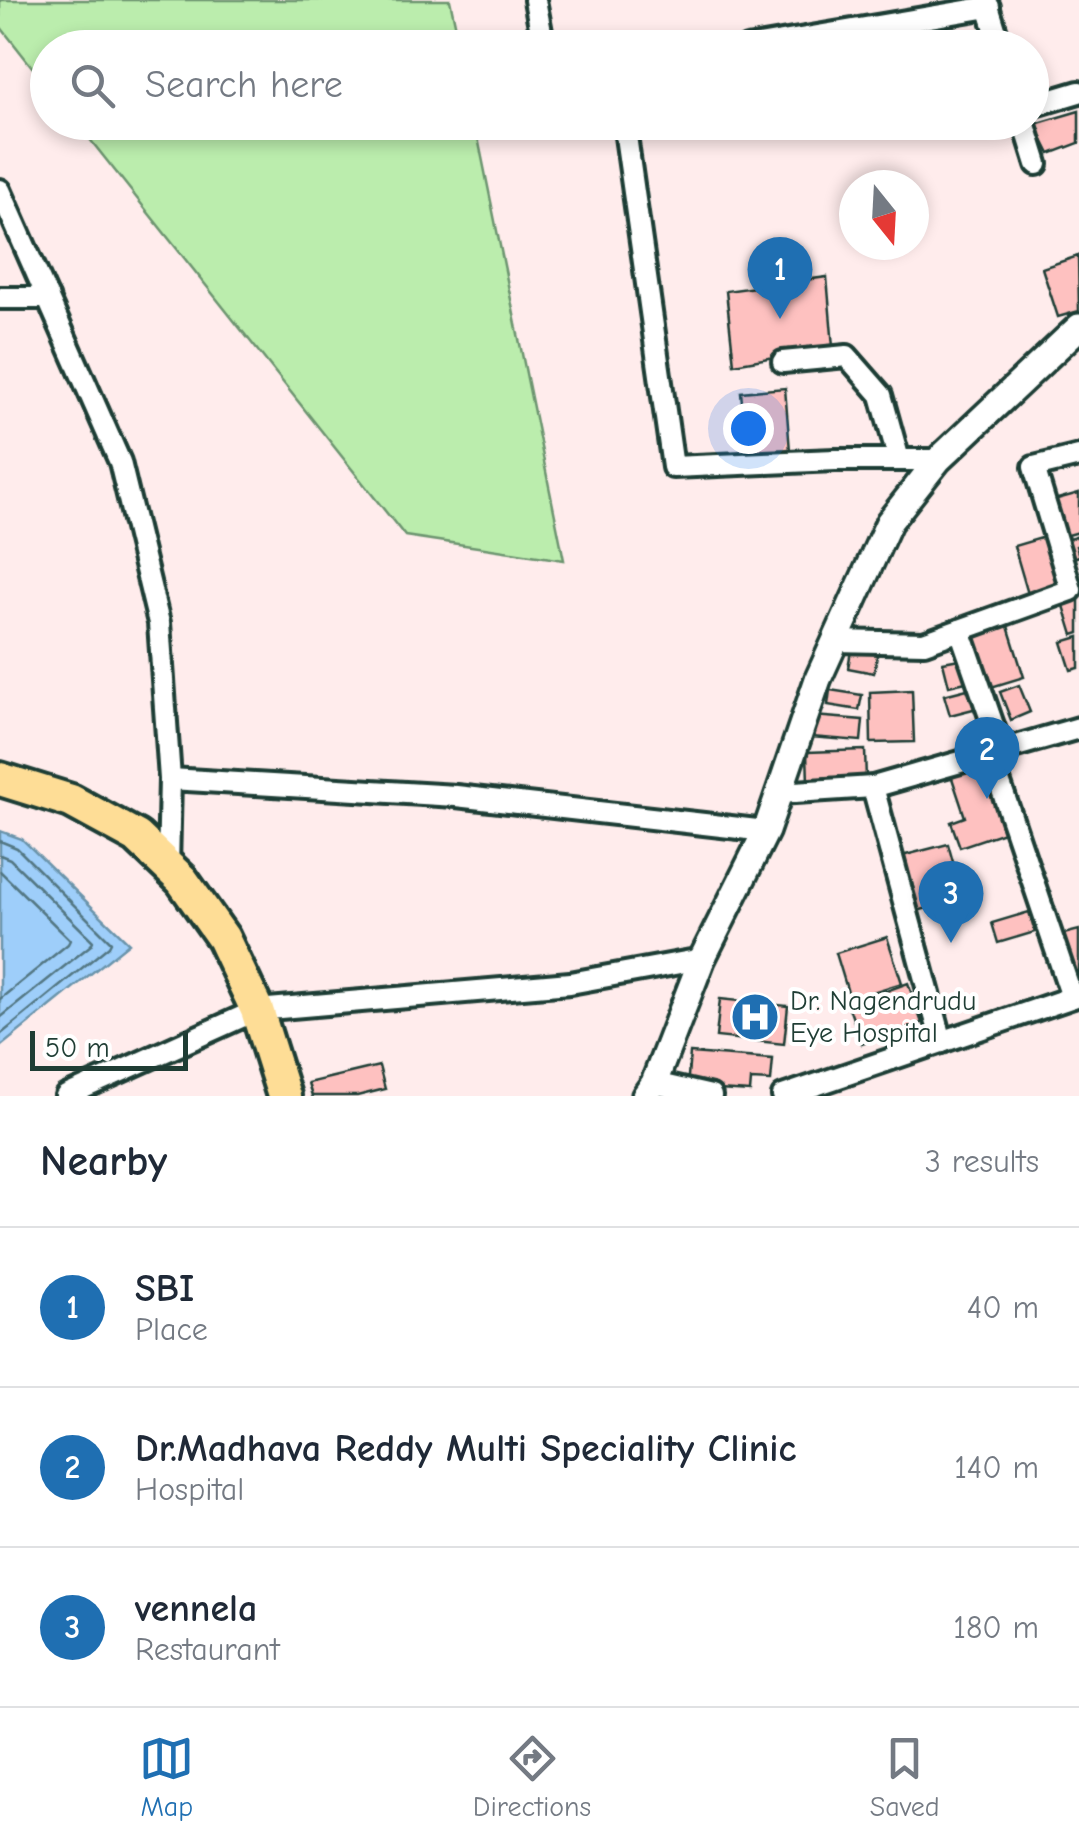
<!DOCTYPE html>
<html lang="en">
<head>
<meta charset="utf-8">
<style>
	body { margin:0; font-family:"Comic Neue",sans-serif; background:#f6f6f7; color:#1f2937 }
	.compass { position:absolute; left:839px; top:170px; width:90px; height:90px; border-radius:50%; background:#fff; box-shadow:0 5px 15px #0003; rotate:162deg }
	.scale { position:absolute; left:30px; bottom:25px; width:158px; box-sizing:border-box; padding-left:10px; border:5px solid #1f3d34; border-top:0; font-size:28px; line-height:35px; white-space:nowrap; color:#1f3d34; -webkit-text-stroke:8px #fff; paint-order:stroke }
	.you { position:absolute; left:748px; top:428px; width:35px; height:35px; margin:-25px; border:8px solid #fff; border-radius:50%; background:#1a73e8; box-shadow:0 0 0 15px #1a73e833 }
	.badge { display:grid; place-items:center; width:65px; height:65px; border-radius:50%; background:#1f6fb2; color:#fff; font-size:32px; font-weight:700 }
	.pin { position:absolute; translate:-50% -82px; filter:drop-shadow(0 2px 5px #0008) }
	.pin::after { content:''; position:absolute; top:52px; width:35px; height:30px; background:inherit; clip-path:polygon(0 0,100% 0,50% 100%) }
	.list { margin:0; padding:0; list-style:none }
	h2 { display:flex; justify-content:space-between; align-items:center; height:130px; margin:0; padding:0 40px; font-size:42px }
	h2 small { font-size:32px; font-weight:400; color:#747a83 }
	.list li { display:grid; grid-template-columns:65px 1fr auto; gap:30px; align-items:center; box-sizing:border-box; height:160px; padding:0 40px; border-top:2px solid #e0e1e3 }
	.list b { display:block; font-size:38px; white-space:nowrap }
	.list p { margin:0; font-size:32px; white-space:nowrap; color:#747a83 }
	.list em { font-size:32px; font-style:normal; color:#747a83 }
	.icon { flex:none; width:55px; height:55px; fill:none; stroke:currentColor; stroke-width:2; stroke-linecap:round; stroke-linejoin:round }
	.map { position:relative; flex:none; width:1079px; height:1096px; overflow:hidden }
	.search { position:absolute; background:#fff; box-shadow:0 5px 15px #0003; left:30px; right:30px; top:30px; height:110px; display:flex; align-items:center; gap:25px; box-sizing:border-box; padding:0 35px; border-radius:55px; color:#747a83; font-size:38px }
	.sheet { height:610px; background:#fff }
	nav { display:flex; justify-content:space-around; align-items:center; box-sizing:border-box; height:140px; border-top:2px solid #e0e1e3; background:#fff; font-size:28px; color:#747a83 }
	nav a { display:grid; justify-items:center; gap:5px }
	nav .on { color:#1f6fb2 }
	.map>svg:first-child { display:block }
	.green { fill:#bbedad; stroke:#6d9570; stroke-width:2.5 }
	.water { fill:#9ecefa; stroke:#6b94ab; stroke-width:2.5 }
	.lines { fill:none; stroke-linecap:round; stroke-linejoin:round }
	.shore { stroke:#527783; stroke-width:2.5 }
	.building { fill:#fec1c0; stroke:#1f3d34; stroke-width:2.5 }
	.minor-casing { stroke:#1f3d34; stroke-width:28 }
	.tertiary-casing { stroke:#1f3d34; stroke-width:32 }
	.primary-casing { stroke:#1f3d34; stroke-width:40 }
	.minor { stroke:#fff; stroke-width:20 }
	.tertiary { stroke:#fff; stroke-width:25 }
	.primary { stroke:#fedd96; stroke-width:32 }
	.labels { text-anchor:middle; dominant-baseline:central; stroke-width:8; stroke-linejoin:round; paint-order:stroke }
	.poi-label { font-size:28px; fill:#1f3d34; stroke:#fff; text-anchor:start }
</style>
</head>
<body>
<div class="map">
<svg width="1079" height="1096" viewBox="0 0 1079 1096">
	<rect width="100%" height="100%" fill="#ffecec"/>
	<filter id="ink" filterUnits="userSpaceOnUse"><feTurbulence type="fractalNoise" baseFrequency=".01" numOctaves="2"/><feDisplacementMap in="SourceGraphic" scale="20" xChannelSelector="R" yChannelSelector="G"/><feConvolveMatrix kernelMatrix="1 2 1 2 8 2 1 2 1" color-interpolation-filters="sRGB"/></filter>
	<g filter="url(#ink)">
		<g class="green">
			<polygon points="0,0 450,0 460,47 48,48 47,86 0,26"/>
			<polygon points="77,123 475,123 564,560 405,536"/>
		</g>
		<polygon class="water" points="0,831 22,839 129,943 0,1047"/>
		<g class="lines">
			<g class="shore">
				<polyline points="0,841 17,848 111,942 109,946 0,1035"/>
				<polyline points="0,855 10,859 93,941 91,945 0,1018"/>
				<polyline points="0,871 70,940 68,944 0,999"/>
			</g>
		</g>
		<g class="building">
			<polygon points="1079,111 1079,143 1050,154 1035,124"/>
			<polygon points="1078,256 1079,311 1058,317 1042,268"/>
			<polygon points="827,277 833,347 734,364 726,291"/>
			<polygon points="785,388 790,451 747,455 741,392"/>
			<polygon points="1079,493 1079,532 1061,537 1050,501"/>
			<polygon points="1048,536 1062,583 1028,594 1014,546"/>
			<polygon points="1079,536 1079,545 1076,546 1079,556 1071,559 1065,540"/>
			<polygon points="1079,594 1079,633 1073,635 1062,599"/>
			<polygon points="1007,623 1024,677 988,688 971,634"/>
			<polygon points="1079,637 1079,668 1071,670 1062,642"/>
			<polygon points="852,645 878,650 874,673 848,668"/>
			<polygon points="965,658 970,681 949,686 943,662"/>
			<polygon points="1019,685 1030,712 1011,720 1000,692"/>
			<polygon points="975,687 981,707 950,715 944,695"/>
			<polygon points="830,690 862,695 859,710 828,705"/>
			<polygon points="912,690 914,742 871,743 870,692"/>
			<polygon points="813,716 863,720 861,741 811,737"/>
			<polygon points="865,750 866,780 808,783 807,752"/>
			<polygon points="996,760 1019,827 960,847 951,822 965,817 951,775"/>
			<polygon points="948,844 963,898 914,912 898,857"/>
			<polygon points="1029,912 1035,932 998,943 992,923"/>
			<polygon points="1079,930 1079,980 1074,981 1060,935"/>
			<polygon points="887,937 902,983 850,999 836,953"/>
			<polygon points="908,983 922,1023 862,1044 848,1005"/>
			<polygon points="720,999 788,1006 784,1044 716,1037"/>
			<polygon points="690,1053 773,1059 771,1081 751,1080 750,1092 687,1088"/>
			<polygon points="379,1066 385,1089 357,1096 312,1096 308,1083"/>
		</g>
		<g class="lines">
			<g class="minor-casing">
				<g id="minor">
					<polyline points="535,0 544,48"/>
					<polyline points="986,0 1001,48"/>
					<polyline points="747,48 989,7"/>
					<polyline points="1032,106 1079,92"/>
					<polyline points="624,122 673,467 835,460 938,460"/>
					<polyline points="1024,122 1037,164"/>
					<polyline points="0,190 120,462 159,623 170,779"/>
					<polyline points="0,298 48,298"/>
					<polyline points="783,362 847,356 881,395 899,460"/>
					<polyline points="960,630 1002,751"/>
					<polyline points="836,641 924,643 1071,590 1034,467 1079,456"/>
					<polyline points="990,754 1072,997"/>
					<polyline points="873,787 942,1042"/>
					<polyline points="779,793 873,787 1079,728"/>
					<polyline points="168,867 170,779 456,796 766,831"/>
					<polyline points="654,1083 711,1096"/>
					<polyline points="66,1096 257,1010 570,983 702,959"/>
					<polyline points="783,1096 1079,995"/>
				</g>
			</g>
			<g class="tertiary-casing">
				<polyline id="tertiary" points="645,1096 654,1083 702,959 766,831 818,679 889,522 938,460 1079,327"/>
			</g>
			<g class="primary-casing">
				<polyline id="primary" points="0,779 71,801 137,837 182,880 223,938 257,1010 284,1096"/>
			</g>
			<use href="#minor" class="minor"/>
			<use href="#tertiary" class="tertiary"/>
			<use href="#primary" class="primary"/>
		</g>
	</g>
	<defs>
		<g id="hospital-disc" transform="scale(2.5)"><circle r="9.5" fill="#1f6fb2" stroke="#fff"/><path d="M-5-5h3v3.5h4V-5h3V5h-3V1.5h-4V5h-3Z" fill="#fff"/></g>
	</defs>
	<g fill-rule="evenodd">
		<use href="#hospital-disc" x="755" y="1017"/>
	</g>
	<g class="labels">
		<g class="poi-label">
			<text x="790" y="1001">Dr. Nagendrudu<tspan x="790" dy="32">Eye Hospital</tspan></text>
		</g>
	</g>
</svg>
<svg class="compass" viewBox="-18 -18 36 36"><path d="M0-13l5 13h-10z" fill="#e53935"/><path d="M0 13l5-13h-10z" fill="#747a83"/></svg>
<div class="scale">50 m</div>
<div class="you"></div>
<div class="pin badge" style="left:780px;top:319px">1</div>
<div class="pin badge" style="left:987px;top:799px">2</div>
<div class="pin badge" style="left:951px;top:943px">3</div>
<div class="search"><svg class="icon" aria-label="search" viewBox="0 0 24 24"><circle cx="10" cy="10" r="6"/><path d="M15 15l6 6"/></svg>Search here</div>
</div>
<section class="sheet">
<h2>Nearby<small>3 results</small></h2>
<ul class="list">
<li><span class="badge">1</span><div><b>SBI</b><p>Place</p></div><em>40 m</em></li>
<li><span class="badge">2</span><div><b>Dr.Madhava Reddy Multi Speciality Clinic</b><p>Hospital</p></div><em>140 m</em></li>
<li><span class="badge">3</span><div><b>vennela</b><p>Restaurant</p></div><em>180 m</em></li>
</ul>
</section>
<nav>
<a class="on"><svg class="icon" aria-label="map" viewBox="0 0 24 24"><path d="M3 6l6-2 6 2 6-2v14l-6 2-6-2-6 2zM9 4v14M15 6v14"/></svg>Map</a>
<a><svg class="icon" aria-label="directions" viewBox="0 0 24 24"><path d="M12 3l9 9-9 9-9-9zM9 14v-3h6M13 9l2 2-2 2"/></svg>Directions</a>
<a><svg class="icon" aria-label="saved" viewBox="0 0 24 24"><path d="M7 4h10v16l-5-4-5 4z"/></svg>Saved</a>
</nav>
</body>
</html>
